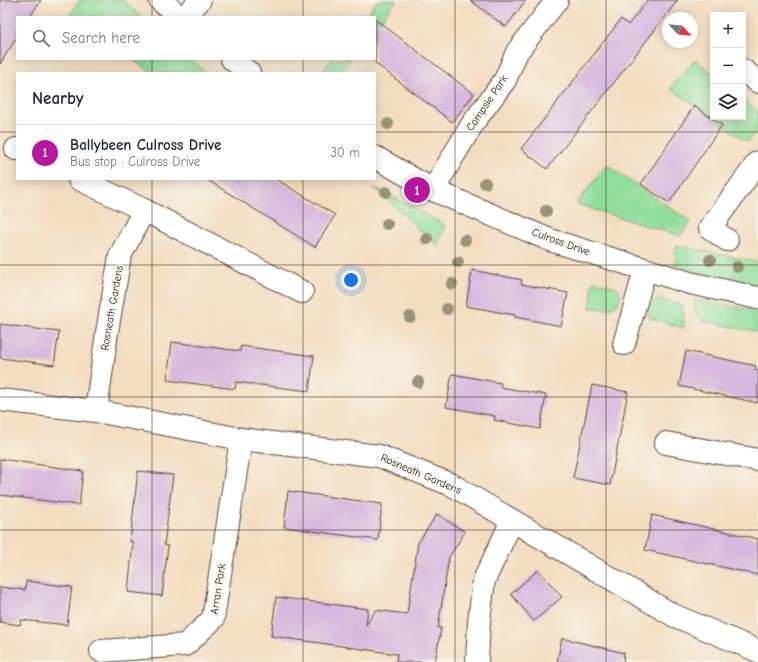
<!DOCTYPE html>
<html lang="en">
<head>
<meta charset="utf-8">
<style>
	body { margin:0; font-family:"Comic Neue",sans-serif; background:#f6f6f7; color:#1f2937 }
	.controls { position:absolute; right:12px; top:12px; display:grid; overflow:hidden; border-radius:0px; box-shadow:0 2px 10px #0003 }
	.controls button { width:36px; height:36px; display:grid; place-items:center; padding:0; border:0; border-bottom:1px solid #e0e1e3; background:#fff; color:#1f2937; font:20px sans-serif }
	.compass { position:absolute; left:662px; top:12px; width:36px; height:36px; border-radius:50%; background:#fff; box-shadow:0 2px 10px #0003; rotate:116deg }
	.you { position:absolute; left:351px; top:280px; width:14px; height:14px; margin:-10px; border:3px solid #fff; border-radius:50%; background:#1a73e8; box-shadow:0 0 0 6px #1a73e833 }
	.badge { display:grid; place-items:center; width:26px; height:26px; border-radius:50%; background:#b5179e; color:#fff; font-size:13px; font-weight:700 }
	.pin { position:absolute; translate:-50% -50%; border:2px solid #fff; box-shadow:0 1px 4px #0006 }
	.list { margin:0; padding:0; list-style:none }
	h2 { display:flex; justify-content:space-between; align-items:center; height:52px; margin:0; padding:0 16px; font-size:17px }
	h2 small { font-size:13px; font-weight:400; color:#747a83 }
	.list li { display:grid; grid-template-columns:26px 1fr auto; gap:12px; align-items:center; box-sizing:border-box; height:56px; padding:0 16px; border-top:1px solid #e0e1e3 }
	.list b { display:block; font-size:15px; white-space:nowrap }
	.list p { margin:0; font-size:13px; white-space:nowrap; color:#747a83 }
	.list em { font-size:13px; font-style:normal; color:#747a83 }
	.icon { flex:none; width:22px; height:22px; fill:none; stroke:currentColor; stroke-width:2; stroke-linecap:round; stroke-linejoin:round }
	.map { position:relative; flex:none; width:758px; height:662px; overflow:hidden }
	.search { position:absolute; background:#fff; box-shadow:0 2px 10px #0003; left:16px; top:16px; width:360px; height:44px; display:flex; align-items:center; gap:10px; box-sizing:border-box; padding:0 14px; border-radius:0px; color:#747a83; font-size:15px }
	.panel { position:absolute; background:#fff; box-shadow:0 2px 10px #0003; left:16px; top:72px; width:360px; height:108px; border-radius:0px }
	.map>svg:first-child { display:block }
	.green { fill:#90de9c; stroke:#66845d }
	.building { fill:#d6b7dd }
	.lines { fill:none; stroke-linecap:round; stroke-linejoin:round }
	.minor-casing { stroke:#574536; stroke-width:24 }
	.minor { stroke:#fff; stroke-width:22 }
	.tree { fill:#999378 }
	.grid { fill:none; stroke:#3b2a1e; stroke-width:1; stroke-opacity:0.55 }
	.labels { text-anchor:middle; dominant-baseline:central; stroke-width:3; stroke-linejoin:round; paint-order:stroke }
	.street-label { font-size:11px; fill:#3b2a1e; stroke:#f7f3e8 }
</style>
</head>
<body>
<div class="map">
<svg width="758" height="662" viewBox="0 0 758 662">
	<rect width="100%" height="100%" fill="#f7f3e8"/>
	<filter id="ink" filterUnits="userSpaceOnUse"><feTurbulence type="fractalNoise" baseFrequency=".025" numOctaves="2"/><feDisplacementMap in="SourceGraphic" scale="8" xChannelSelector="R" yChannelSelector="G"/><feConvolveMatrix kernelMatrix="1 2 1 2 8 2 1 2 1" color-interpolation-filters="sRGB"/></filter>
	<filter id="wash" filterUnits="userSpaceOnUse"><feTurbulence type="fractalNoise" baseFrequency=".012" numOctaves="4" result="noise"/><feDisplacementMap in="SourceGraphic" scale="16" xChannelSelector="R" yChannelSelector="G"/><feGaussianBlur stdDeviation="0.9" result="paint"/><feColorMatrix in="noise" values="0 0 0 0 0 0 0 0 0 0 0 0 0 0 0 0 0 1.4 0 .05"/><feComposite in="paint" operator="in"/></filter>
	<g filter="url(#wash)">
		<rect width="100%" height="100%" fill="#f3ddc0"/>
		<g class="green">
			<polygon points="80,0 123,0 142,17 68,17"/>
			<polygon points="378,0 396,0 375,28 375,17 365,17"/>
			<polygon points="131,59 190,59 207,73 154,73"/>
			<polygon points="332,59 351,59 340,73 326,73 323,71"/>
			<polygon points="695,60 713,74 713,117 743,117 743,99 758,111 758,128 748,142 670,88"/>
			<polygon points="607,165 691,222 680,236 576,204"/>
			<polygon points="374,187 445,225 437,247 437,246"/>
			<polygon points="676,245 758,262 758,285 698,273 675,267"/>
			<polygon points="593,281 616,287 621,293 618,304 608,309 590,308"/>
			<polygon points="656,298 683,306 684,323 683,328 650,318 648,316 649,304"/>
			<polygon points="694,300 758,311 758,332 702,321 695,311"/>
		</g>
		<g id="blocks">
			<g class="building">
				<polygon points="0,0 41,0 30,17 17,17 17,37 0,64"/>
				<polygon points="470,0 526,0 506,27"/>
				<polygon points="648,0 678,0 547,169 521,149 621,19 628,25"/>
				<polygon points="375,19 474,94 452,122 375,63"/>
				<polygon points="694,106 722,125 669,203 641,184"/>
				<polygon points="206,179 276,179 335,215 315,247"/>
				<polygon points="472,270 522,280 521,284 568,293 561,326 515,317 515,315 466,306"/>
				<polygon points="0,324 59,332 54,365 0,358"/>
				<polygon points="172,342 240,351 241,346 314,356 309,391 236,382 235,389 167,380"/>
				<polygon points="686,351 756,366 755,370 758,371 758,403 679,386"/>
				<polygon points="452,374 501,383 500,387 546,395 540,429 494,420 495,416 446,407"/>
				<polygon points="592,385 628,392 610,485 573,478"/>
				<polygon points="0,459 83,471 79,505 0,495"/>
				<polygon points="138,471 173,475 164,545 168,546 162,596 128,592 133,542 130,542"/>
				<polygon points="288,491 382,504 378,540 284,527"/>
				<polygon points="437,514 465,532 449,557 438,628 441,628 435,662 396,662 397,654 271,636 276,597 368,609 366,625 376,610 407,614 418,543"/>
				<polygon points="652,515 758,539 758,575 645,550"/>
				<polygon points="538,570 562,597 534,621 511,594"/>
				<polygon points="26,581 72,587 67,625 21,620 20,625 0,622 0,587 25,590"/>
				<polygon points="562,638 624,653 623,662 557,662"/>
			</g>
		</g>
	</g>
	<g filter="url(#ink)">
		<use href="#blocks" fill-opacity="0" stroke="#574536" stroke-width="1"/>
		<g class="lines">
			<g class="minor-casing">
				<g id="minor">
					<polyline points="160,0 180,17"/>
					<polyline points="185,17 200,0"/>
					<polyline points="232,59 249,73"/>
					<polyline points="743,70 758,82"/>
					<polyline points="16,149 17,149"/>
					<polyline points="375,157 433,190 550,240 690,283 758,298"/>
					<polyline points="79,179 144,210 302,292"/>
					<polyline points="433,190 473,123 505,80 517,52 557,0"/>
					<polyline points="727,240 710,228 758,162"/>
					<polyline points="624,344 645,270"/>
					<polyline points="0,400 96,411 241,439 379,456 452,485 673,615 758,651"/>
					<polyline points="96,411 107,332 120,256 144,210"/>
					<polyline points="666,443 758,460"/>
					<polyline points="101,651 185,645 213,619 241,439"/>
					<polyline points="477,662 479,621 484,580 512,521"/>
				</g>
			</g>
			<use href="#minor" class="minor"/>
		</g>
		<g class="tree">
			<circle cx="388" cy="124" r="6"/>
			<circle cx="485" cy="183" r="6"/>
			<circle cx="386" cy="192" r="6"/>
			<circle cx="546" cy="211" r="6"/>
			<circle cx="387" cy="224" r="6"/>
			<circle cx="427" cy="239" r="6"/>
			<circle cx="465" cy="240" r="6"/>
			<circle cx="710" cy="260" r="6"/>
			<circle cx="458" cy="262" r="6"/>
			<circle cx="737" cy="267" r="6"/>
			<circle cx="452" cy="284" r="6"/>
			<circle cx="447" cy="309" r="6"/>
			<circle cx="410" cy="317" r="6"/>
			<circle cx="418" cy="382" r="6"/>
		</g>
	</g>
	<path class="grid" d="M152,0V17M303,0V17M455,0V662M606,0V662M152,59V73M303,59V73M0,132H17M375,132H758M152,179V662M303,179V662M0,265H758M0,397H758M0,530H758"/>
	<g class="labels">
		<g class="street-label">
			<text transform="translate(487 103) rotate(-56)">Campsie Park</text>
			<text transform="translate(561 242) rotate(20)">Culross Drive</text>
			<text transform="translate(112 308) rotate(-80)">Rosneath Gardens</text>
			<text transform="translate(421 474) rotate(23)">Rosneath Gardens</text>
			<text transform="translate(218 589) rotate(-81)">Arran Park</text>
		</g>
	</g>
</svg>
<div class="controls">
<button>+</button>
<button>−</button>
<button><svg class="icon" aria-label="layers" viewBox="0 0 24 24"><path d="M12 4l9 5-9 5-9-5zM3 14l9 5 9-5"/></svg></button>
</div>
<svg class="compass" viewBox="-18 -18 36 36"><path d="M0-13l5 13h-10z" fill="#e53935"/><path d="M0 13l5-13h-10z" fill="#747a83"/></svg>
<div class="you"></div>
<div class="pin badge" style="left:417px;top:190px">1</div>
<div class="search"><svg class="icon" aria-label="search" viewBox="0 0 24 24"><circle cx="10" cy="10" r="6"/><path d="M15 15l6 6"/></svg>Search here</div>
<section class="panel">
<h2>Nearby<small></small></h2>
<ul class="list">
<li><span class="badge">1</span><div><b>Ballybeen Culross Drive</b><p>Bus stop · Culross Drive</p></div><em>30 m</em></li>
</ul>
</section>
</div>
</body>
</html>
